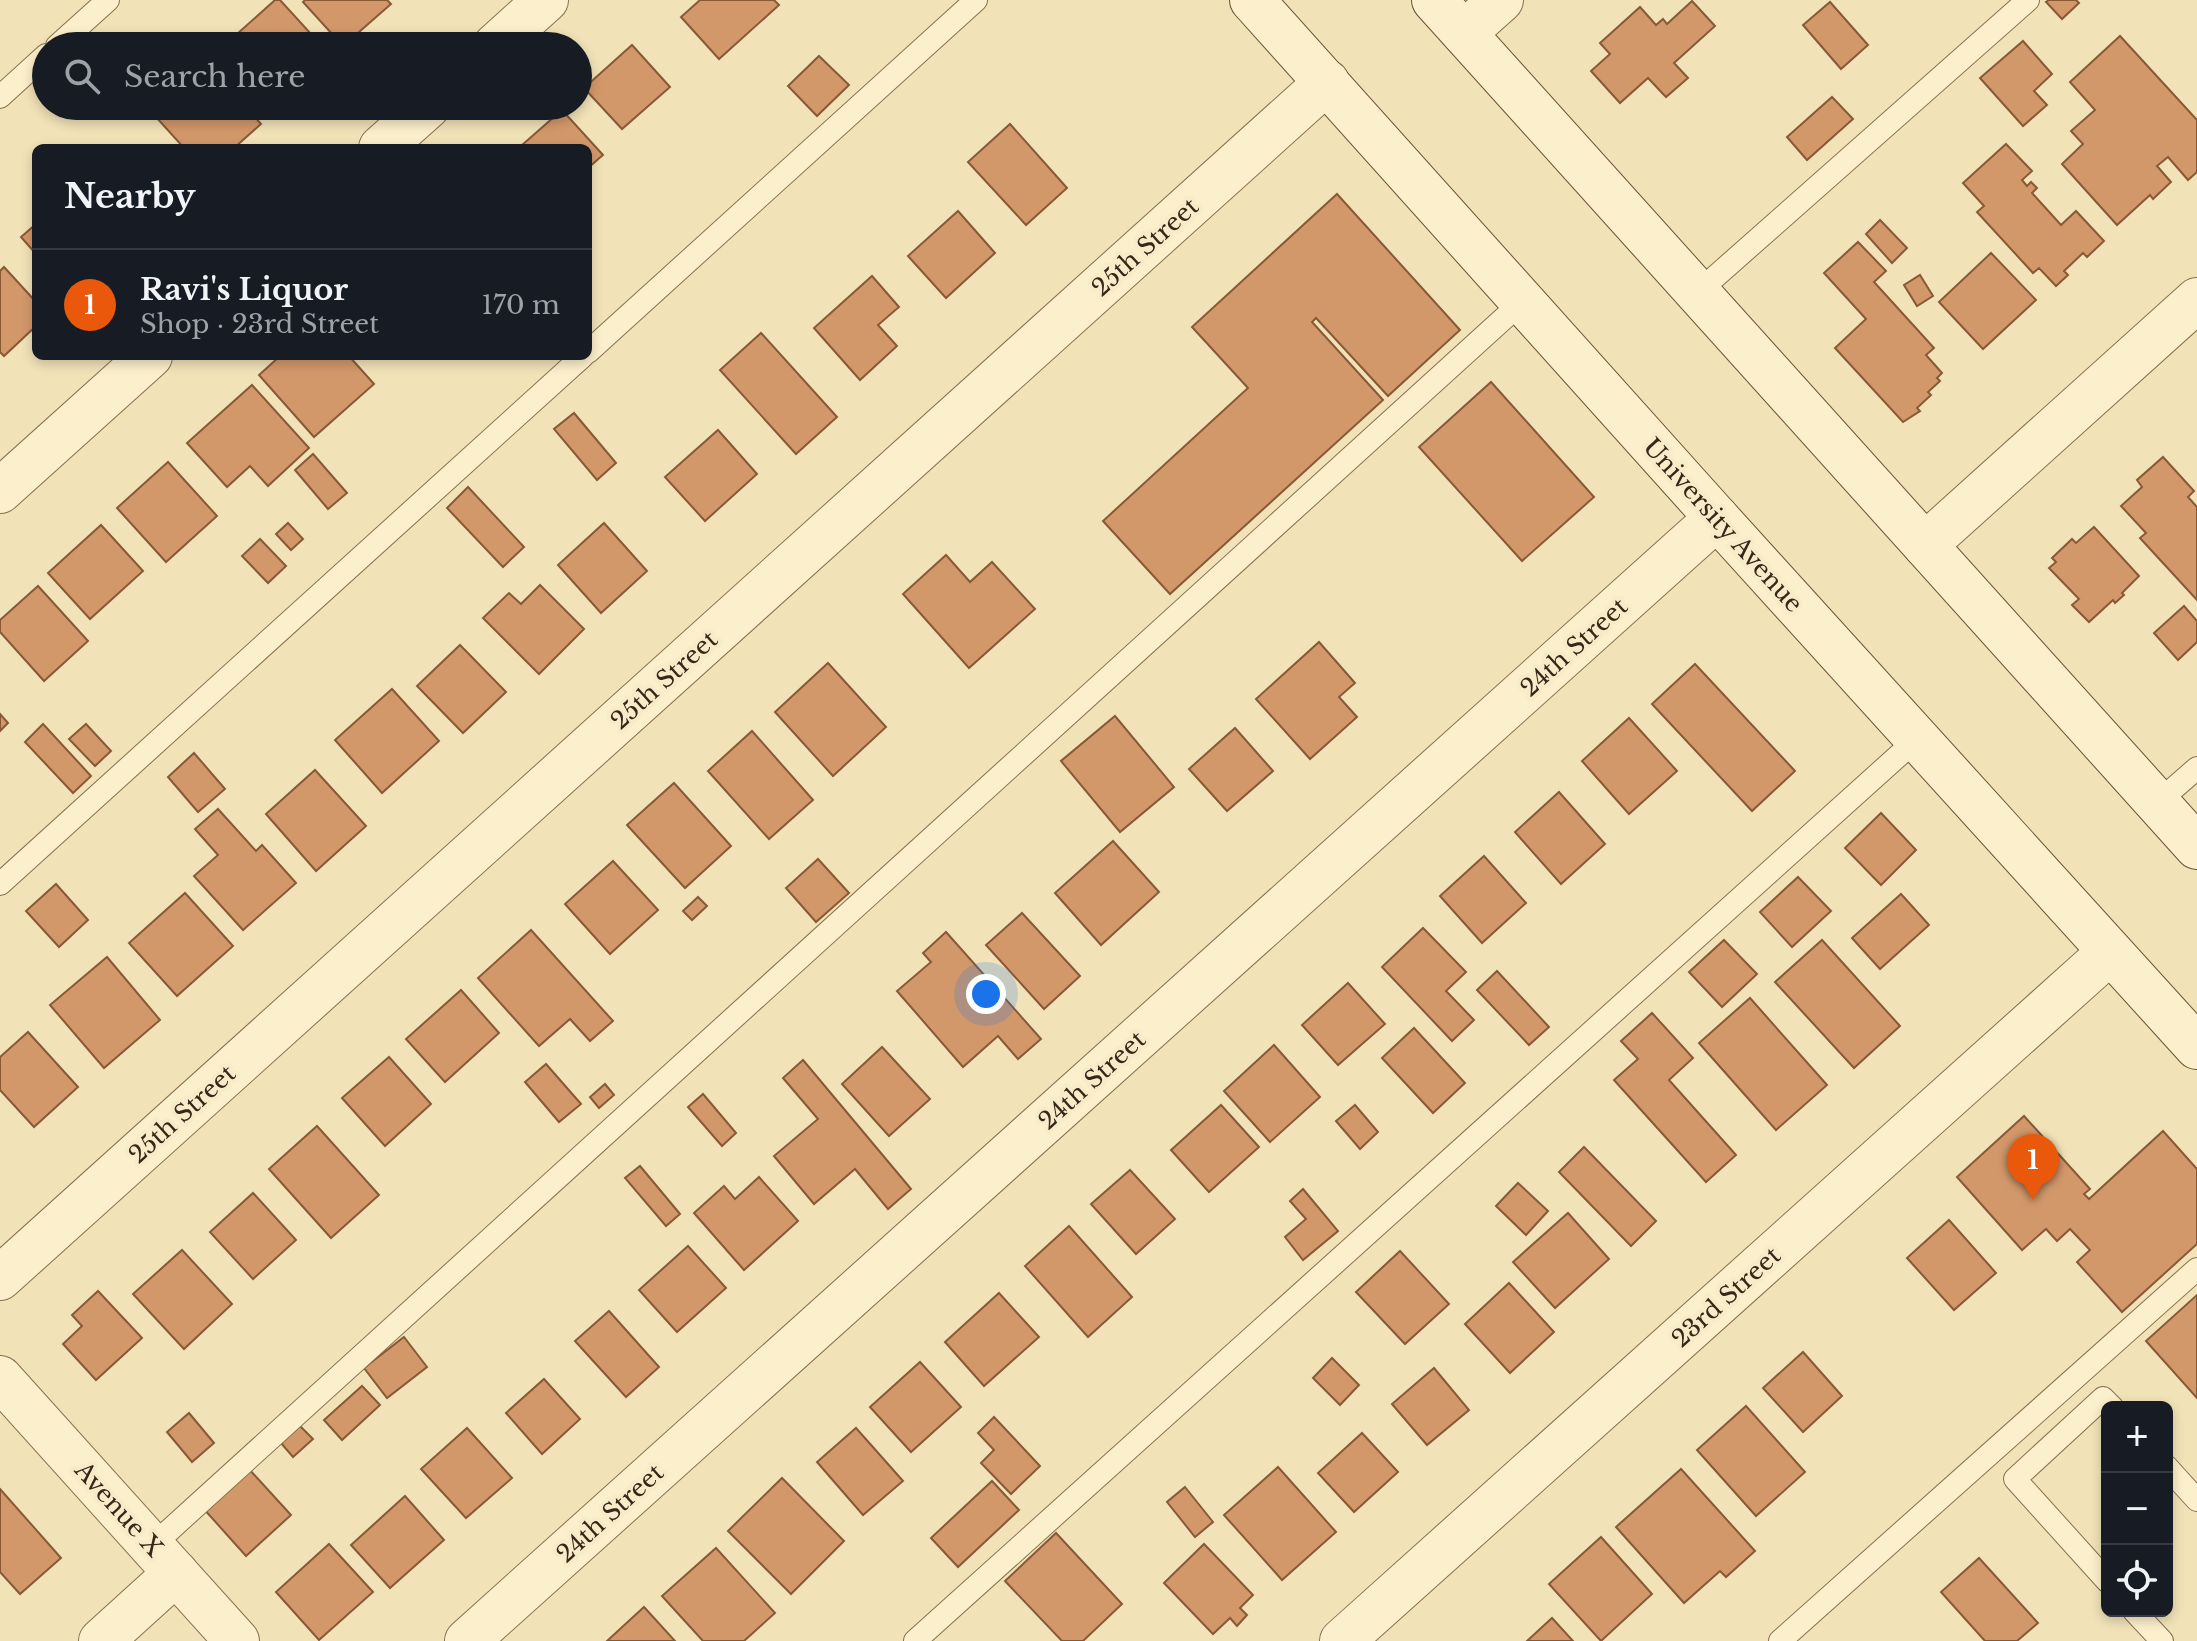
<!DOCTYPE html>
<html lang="en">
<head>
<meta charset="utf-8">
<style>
	body { margin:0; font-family:"Libre Baskerville",serif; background:#242831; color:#f1f3f6 }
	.controls { position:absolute; right:24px; bottom:24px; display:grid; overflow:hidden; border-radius:12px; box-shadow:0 4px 12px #0003 }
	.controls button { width:72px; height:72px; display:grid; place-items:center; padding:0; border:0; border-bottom:2px solid #363941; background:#171b24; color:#f1f3f6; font:40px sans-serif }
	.you { position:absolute; left:986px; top:994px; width:28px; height:28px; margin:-20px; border:6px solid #fff; border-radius:50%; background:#1a73e8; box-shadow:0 0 0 12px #1a73e833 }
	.badge { display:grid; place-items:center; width:52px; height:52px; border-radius:50%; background:#ea580c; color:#fff; font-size:26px; font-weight:700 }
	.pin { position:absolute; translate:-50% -66px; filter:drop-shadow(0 2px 4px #0008) }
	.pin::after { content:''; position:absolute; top:42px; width:28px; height:24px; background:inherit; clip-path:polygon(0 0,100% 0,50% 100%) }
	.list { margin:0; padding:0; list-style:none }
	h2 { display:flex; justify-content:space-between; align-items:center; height:104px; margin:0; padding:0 32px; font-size:34px }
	h2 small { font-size:26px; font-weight:400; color:#9ea1a6 }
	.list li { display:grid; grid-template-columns:52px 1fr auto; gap:24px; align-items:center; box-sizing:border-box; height:112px; padding:0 32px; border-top:2px solid #363941 }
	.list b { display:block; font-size:30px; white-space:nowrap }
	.list p { margin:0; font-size:26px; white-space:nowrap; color:#9ea1a6 }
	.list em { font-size:26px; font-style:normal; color:#9ea1a6 }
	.icon { flex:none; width:44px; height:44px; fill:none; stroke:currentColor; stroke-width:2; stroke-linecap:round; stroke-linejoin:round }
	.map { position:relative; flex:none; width:2197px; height:1641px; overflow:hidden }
	.search { position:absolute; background:#171b24; box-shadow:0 4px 12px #0003; left:32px; top:32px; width:560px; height:88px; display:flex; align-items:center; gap:20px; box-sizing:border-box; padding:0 28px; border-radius:44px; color:#9ea1a6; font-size:30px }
	.panel { position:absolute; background:#171b24; box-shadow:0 4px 12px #0003; left:32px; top:144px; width:560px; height:216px; border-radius:12px }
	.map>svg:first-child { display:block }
	.building { fill:#d3986a; stroke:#895936; stroke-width:2 }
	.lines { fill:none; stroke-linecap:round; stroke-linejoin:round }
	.service-casing { stroke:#887052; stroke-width:24 }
	.minor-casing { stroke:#887052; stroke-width:46 }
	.tertiary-casing { stroke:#887052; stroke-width:46 }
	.secondary-casing { stroke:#6a5136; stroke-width:46 }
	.service { stroke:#fcefcb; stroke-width:22 }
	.minor { stroke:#fcefcb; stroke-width:44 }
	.tertiary { stroke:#fcefcb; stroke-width:44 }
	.secondary { stroke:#fcefcb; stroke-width:44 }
	.labels { text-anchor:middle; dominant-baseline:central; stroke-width:8; stroke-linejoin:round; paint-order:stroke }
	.street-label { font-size:24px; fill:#362719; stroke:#f8ecc8 }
</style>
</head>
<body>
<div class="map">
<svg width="2197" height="1641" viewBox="0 0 2197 1641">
	<rect width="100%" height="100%" fill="#f1e2b8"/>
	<g class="building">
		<polygon points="275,0 280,0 322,46 229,46 227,43"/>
		<polygon points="305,0 387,0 391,4 343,46 303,2"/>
		<polygon points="700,0 774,0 779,5 719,59 681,17"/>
		<polygon points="2049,0 2076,0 2079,3 2062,19 2046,2"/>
		<polygon points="1692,1 1715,26 1674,63 1688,78 1666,97 1648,78 1620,103 1591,71 1610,54 1600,43 1640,7 1656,25 1663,19 1667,24"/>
		<polygon points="1830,2 1868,45 1841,69 1803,25"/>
		<polygon points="2120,36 2197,120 2197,172 2188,180 2168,157 2157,166 2171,182 2153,199 2150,195 2117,225 2062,164 2083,144 2071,131 2095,110 2070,82"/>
		<polygon points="2023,41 2052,74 2034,91 2047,105 2023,126 1980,78"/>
		<polygon points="632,45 670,87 622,129 584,88"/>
		<polygon points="819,56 849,85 817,116 788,86"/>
		<polygon points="1832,97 1853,119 1807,160 1787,137"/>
		<polygon points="146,106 245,106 261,124 234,148 184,148"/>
		<polygon points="562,110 603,155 588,168 588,148 525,148 522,145"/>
		<polygon points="1010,124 1067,188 1026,225 968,162"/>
		<polygon points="2006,144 2032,171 2022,180 2027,186 2031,182 2037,188 2032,193 2061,225 2076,211 2104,241 2087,257 2083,253 2064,271 2068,275 2056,286 2039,268 2033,273 1977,212 1984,206 1963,183"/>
		<polygon points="1337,194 1460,330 1388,396 1316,318 1312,322 1383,400 1170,594 1103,521 1248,388 1192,327"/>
		<polygon points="958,211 995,253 946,298 908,256"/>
		<polygon points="1880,220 1907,248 1892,263 1866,234"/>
		<polygon points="36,224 36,254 21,237"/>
		<polygon points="1858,242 1886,271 1874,282 1934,348 1926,355 1942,373 1937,378 1940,381 1928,392 1931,395 1917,408 1920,411 1903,422 1835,348 1866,319 1824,273"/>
		<polygon points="1991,253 2036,300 1983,349 1939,302"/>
		<polygon points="4,267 36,302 36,326 4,356 0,352 0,271"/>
		<polygon points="1920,275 1933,296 1917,306 1904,285"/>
		<polygon points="872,276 899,307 878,325 897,346 860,380 814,328"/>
		<polygon points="761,333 837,417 796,454 720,370"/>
		<polygon points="280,356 349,356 374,384 314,437 259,375"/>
		<polygon points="1491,382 1594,497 1522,561 1419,447"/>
		<polygon points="252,385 309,448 268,486 250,466 227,487 187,443"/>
		<polygon points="574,413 616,463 597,480 554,429"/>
		<polygon points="718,430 757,474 705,521 665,477"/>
		<polygon points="313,454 347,493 328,509 295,470"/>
		<polygon points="2163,457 2194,491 2188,497 2197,507 2197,600 2140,538 2146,533 2121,506 2142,487 2137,480"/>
		<polygon points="168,462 217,516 166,562 117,508"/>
		<polygon points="468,487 524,547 503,567 447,508"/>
		<polygon points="288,523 303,539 291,550 276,534"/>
		<polygon points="604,523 647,571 601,613 558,565"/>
		<polygon points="101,525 143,571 90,619 48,573"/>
		<polygon points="2094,527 2139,576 2122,593 2124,595 2115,603 2113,600 2089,622 2072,605 2079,599 2049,568 2056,562 2052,558 2072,539 2076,543"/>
		<polygon points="260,539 286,566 268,583 242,556"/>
		<polygon points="946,555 970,582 992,562 1035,609 969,668 903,594"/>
		<polygon points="540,585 584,629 539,674 483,618 509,593 521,604"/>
		<polygon points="38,586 88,641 44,681 0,632 0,620"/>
		<polygon points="2184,606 2197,621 2197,642 2178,660 2154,633"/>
		<polygon points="1319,642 1355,683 1339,697 1357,717 1310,759 1256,699"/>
		<polygon points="460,645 506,692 463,733 417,686"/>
		<polygon points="828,663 886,727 833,776 775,712"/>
		<polygon points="1695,664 1795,771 1752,811 1652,704"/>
		<polygon points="392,689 439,741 382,793 335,740"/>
		<polygon points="0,714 8,723 0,731"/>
		<polygon points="1115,716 1174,787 1120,832 1061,761"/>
		<polygon points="1629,718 1677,771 1629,814 1582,761"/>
		<polygon points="43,724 91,776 73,793 25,742"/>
		<polygon points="86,724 111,751 95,766 69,739"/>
		<polygon points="1235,728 1273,771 1227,811 1189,769"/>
		<polygon points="752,731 813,800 769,839 708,771"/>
		<polygon points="194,753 225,789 198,812 168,777"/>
		<polygon points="315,770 366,826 316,871 266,814"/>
		<polygon points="674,783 731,846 685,888 627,825"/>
		<polygon points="1559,792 1605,844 1561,884 1515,832"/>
		<polygon points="218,809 256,851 262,845 296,883 243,930 194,876 218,855 195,829"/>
		<polygon points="1881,813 1916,850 1881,885 1845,848"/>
		<polygon points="1113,841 1159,892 1101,945 1055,893"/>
		<polygon points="1484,856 1526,903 1482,943 1440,896"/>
		<polygon points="818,859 849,893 816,922 786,888"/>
		<polygon points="613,861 658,910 610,954 565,904"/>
		<polygon points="1798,877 1831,911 1792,947 1760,912"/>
		<polygon points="56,884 88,920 59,947 26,911"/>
		<polygon points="185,893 233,946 177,996 129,943"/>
		<polygon points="1901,894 1929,925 1880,969 1852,938"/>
		<polygon points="698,897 707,906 692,920 683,911"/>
		<polygon points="1022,913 1080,976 1044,1009 986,945"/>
		<polygon points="1423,928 1466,972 1446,991 1474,1020 1452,1041 1382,967"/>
		<polygon points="531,930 613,1021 590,1041 570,1019 539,1046 478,978"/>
		<polygon points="946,932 1041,1039 1018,1059 998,1036 963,1067 897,991 931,962 923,953"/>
		<polygon points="1724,940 1757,974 1722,1007 1689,972"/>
		<polygon points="1822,940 1900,1026 1854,1068 1775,982"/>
		<polygon points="107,957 160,1020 104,1068 50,1005"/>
		<polygon points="1497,971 1549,1027 1529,1045 1477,990"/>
		<polygon points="1348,983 1385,1024 1338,1065 1302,1025"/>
		<polygon points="461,990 499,1033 445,1082 406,1039"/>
		<polygon points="1750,998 1827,1085 1776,1130 1699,1043"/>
		<polygon points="1652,1013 1693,1058 1669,1080 1736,1155 1706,1182 1614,1080 1638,1059 1621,1041"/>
		<polygon points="1414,1028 1465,1083 1433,1113 1382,1058"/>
		<polygon points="28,1032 78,1087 34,1127 0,1090 0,1057"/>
		<polygon points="1274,1045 1320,1097 1270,1142 1224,1091"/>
		<polygon points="882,1047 930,1099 889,1136 842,1084"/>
		<polygon points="389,1057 431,1104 385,1146 342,1098"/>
		<polygon points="803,1060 911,1189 888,1209 855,1169 814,1204 774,1156 818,1119 783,1078"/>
		<polygon points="546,1064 581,1104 559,1122 525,1082"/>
		<polygon points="605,1084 614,1095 599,1108 590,1097"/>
		<polygon points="703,1094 736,1133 722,1146 688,1107"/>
		<polygon points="1221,1105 1259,1147 1209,1192 1171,1150"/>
		<polygon points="1355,1105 1378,1132 1360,1149 1336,1121"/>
		<polygon points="2024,1116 2090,1189 2084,1194 2089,1199 2163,1131 2197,1169 2197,1244 2122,1312 2077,1262 2090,1250 2070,1229 2057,1241 2046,1229 2022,1250 1957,1177"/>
		<polygon points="317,1126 379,1195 331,1238 269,1169"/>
		<polygon points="1584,1147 1656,1221 1631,1246 1559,1172"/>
		<polygon points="640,1166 680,1214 666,1226 625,1178"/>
		<polygon points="1130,1170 1175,1219 1136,1254 1091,1204"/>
		<polygon points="759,1177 798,1221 744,1270 694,1213 724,1186 735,1199"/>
		<polygon points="1518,1183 1548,1211 1526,1235 1496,1206"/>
		<polygon points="1303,1189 1338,1231 1303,1260 1285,1237 1306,1219 1290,1201"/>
		<polygon points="253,1193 296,1240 253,1279 210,1232"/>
		<polygon points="1568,1213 1609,1259 1555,1308 1513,1262"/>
		<polygon points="1949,1220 1996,1273 1954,1310 1907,1258"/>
		<polygon points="1069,1226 1132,1297 1088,1337 1025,1266"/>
		<polygon points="688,1246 726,1288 677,1332 639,1290"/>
		<polygon points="182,1250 232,1304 184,1349 133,1294"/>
		<polygon points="1400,1251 1449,1304 1405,1344 1356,1292"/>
		<polygon points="1509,1283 1554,1332 1510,1373 1465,1324"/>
		<polygon points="98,1291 142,1338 96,1380 63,1344 82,1326 72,1315"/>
		<polygon points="999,1293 1039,1337 984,1386 945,1342"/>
		<polygon points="2197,1295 2197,1398 2146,1341"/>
		<polygon points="609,1311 659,1367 626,1397 575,1341"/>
		<polygon points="404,1337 427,1367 387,1398 364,1368"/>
		<polygon points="1803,1352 1842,1396 1803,1432 1763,1388"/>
		<polygon points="1332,1358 1359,1385 1340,1405 1313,1378"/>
		<polygon points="920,1362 961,1407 911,1452 870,1407"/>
		<polygon points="1434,1368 1469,1410 1427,1445 1392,1404"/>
		<polygon points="544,1379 580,1419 542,1454 506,1413"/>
		<polygon points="362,1386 380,1405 342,1440 324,1420"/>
		<polygon points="1746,1406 1805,1472 1756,1516 1697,1450"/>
		<polygon points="189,1413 214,1443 192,1462 167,1432"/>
		<polygon points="994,1417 1040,1466 1011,1494 981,1463 994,1450 978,1433"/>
		<polygon points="300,1426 313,1439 293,1457 281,1443"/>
		<polygon points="467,1428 512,1478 466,1518 421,1469"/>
		<polygon points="856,1428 903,1481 863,1515 817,1462"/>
		<polygon points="1362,1433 1398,1472 1354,1512 1318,1473"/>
		<polygon points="1278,1467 1336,1532 1282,1580 1224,1515"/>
		<polygon points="248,1468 291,1515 246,1556 203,1508"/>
		<polygon points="1681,1469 1755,1551 1726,1577 1720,1571 1684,1603 1616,1527"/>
		<polygon points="782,1478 844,1541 791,1594 728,1531"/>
		<polygon points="992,1481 1019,1510 958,1567 931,1538"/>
		<polygon points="1185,1487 1213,1522 1195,1537 1167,1502"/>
		<polygon points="0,1489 61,1558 20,1594 0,1572"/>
		<polygon points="405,1496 444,1540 390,1588 351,1545"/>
		<polygon points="1056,1533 1122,1604 1083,1641 1062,1641 1005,1581"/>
		<polygon points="1601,1537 1652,1594 1601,1641 1549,1584"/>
		<polygon points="329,1544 373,1592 319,1640 276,1592"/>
		<polygon points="1204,1544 1253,1595 1240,1608 1247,1615 1237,1626 1230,1618 1213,1634 1164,1583"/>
		<polygon points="716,1548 775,1613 744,1641 703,1641 662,1596"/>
		<polygon points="1979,1558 2038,1623 2017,1641 1985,1641 1941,1592"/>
		<polygon points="644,1607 675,1641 607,1641"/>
		<polygon points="1552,1618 1573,1641 1527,1641"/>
	</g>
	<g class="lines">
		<g class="service-casing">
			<g id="service">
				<polyline points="57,46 108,0"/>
				<polyline points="0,97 46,55"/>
				<polyline points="1698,292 2028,0"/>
				<polyline points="588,352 976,0"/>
				<polyline points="2157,803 2197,768"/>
				<polyline points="0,884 583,356"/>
				<polyline points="2167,1467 2197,1500"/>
				<polyline points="152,1546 1523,301"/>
				<polyline points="2107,1581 2015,1479 2103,1398 2112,1407"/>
				<polyline points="2134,1611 2162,1641"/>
				<polyline points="915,1641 1917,739"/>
				<polyline points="1780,1641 2197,1269"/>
			</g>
		</g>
		<g class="minor-casing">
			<g id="minor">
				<polyline points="1464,33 1501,0"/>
				<polyline points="495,46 546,0"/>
				<polyline points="381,148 428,106"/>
				<polyline points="0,491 150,356"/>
				<polyline points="1925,545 2197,300"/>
				<polyline points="0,1278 1327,82"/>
				<polyline points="101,1641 176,1573"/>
				<polyline points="467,1641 1717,518"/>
				<polyline points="1342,1641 2110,952"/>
			</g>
		</g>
		<g class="tertiary-casing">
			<polyline id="tertiary" points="0,1378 237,1641"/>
		</g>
		<g class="secondary-casing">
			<g id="secondary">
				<polyline points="1252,0 1717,518 2197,1047"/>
				<polyline points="1434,0 2197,847"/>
			</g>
		</g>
		<use href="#service" class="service"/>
		<use href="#minor" class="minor"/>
		<use href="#tertiary" class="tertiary"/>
		<use href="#secondary" class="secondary"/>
	</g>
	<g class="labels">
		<g class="street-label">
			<text transform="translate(1145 247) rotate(-42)">25th Street</text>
			<text transform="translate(1723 525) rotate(48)">University Avenue</text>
			<text transform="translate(1574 647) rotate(-42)">24th Street</text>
			<text transform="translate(664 680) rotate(-42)">25th Street</text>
			<text transform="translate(1092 1080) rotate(-42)">24th Street</text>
			<text transform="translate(182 1114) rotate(-42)">25th Street</text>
			<text transform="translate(1726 1297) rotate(-42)">23rd Street</text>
			<text transform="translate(119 1509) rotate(48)">Avenue X</text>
			<text transform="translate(610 1513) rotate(-42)">24th Street</text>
		</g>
	</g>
</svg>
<div class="controls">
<button>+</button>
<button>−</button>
<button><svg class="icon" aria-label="locate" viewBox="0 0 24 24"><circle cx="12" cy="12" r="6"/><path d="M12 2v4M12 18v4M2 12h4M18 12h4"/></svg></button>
</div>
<div class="you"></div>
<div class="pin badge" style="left:2033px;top:1200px">1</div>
<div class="search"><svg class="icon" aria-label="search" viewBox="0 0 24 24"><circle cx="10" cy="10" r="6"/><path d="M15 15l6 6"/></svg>Search here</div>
<section class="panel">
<h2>Nearby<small></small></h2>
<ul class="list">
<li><span class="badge">1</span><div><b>Ravi's Liquor</b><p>Shop · 23rd Street</p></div><em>170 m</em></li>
</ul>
</section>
</div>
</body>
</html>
